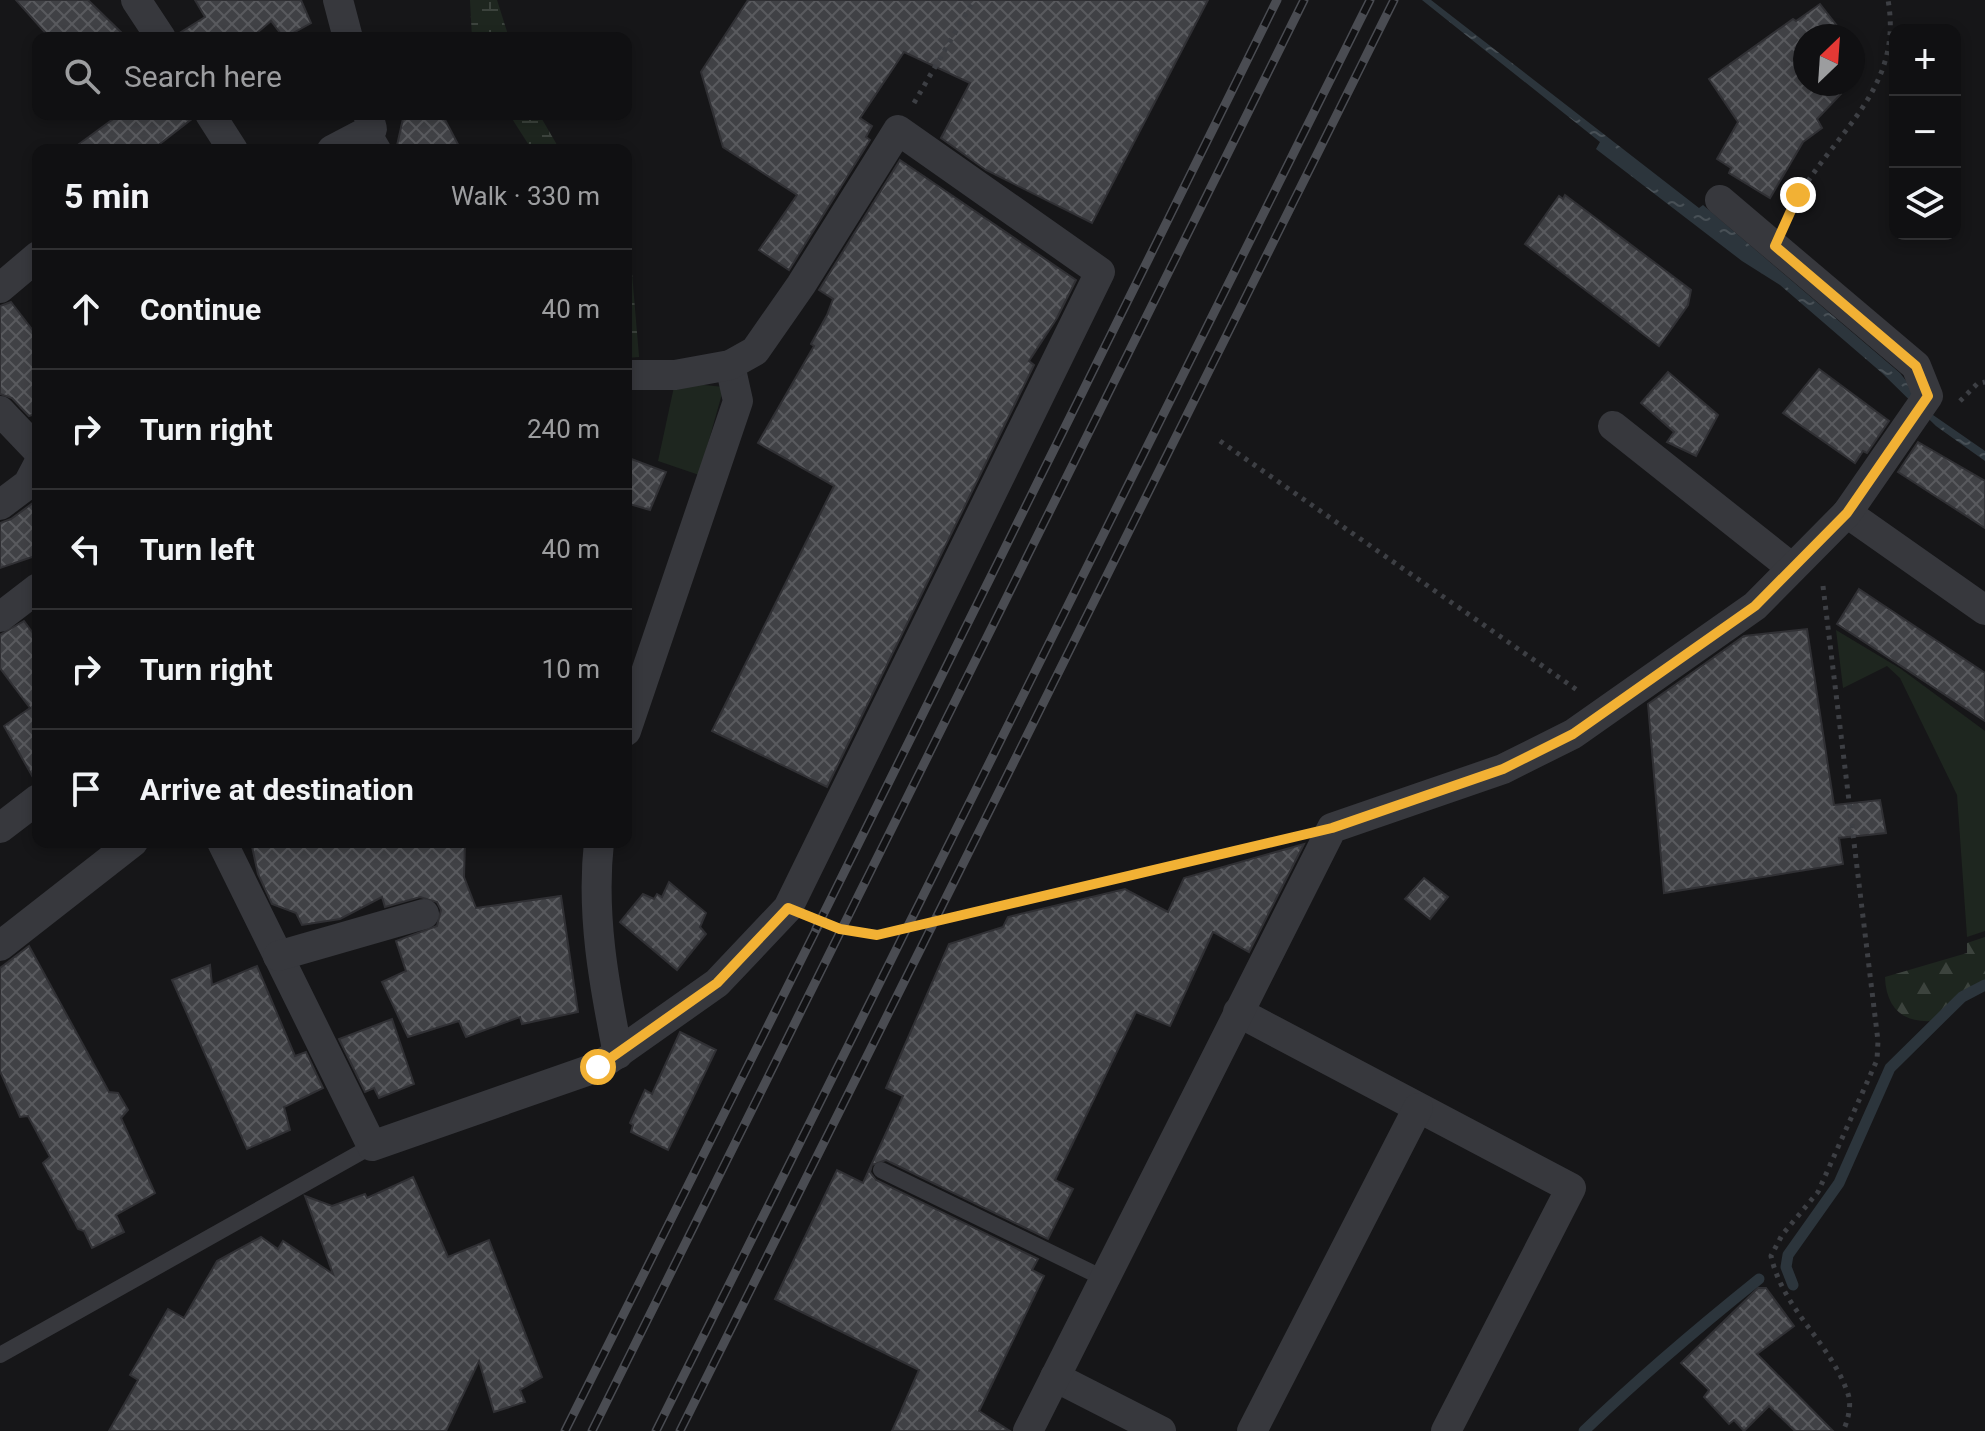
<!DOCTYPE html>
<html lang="en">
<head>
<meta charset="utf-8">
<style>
	body { margin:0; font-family:Roboto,sans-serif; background:#19191b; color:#f1f3f6 }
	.controls { position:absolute; right:24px; top:24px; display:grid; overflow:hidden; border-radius:16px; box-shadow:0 4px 12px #0003 }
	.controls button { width:72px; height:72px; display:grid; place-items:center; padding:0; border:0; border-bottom:2px solid #303032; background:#101012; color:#f1f3f6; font:40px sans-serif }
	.compass { position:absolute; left:1793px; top:24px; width:72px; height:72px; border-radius:50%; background:#101012; box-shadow:0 4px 12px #0003; rotate:25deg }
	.stop { position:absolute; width:24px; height:24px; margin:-18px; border:6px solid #f2b134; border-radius:50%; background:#fff }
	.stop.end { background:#f2b134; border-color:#fff; box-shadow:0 2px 8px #0008 }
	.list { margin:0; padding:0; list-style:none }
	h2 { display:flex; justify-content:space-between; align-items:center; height:104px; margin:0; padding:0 32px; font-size:34px }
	h2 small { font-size:26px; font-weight:400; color:#9c9d9f }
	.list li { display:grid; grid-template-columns:52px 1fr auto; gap:24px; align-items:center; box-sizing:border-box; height:120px; padding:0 32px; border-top:2px solid #303032 }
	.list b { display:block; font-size:30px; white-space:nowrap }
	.list em { font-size:26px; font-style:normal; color:#9c9d9f }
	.icon { flex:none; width:44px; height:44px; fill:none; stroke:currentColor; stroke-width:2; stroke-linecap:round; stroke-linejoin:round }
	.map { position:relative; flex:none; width:1985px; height:1431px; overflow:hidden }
	.search { position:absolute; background:#101012; box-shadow:0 4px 12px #0003; left:32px; top:32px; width:600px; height:88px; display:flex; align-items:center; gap:20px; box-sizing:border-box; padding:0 28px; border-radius:16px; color:#9c9d9f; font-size:30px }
	.panel { position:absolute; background:#101012; box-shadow:0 4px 12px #0003; left:32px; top:144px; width:600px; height:704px; border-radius:16px }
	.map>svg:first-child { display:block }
	.green { fill:#1e261f }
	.forest { fill:url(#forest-firs) }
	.wetland { fill:url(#wetland-marsh) }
	.water { fill:url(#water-ripples) }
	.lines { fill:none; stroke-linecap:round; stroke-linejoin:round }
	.stream { stroke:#2c353c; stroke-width:11 }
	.building { fill:url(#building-cross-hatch); stroke:#303034; stroke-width:2 }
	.path { stroke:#3d3f44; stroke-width:5; stroke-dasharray:4 6; stroke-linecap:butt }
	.service { stroke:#37383d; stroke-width:16 }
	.minor { stroke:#37383d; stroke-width:30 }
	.rail-casing { stroke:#4a4c52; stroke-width:9 }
	.rail { stroke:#111113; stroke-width:6; stroke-dasharray:18; stroke-linecap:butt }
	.route { stroke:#f2b134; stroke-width:10 }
</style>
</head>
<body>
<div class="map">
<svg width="1985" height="1431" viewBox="0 0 1985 1431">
	<defs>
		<pattern id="forest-firs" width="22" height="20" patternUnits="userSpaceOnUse" patternTransform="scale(2)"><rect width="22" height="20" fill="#1e261f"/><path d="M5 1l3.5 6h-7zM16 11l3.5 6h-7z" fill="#3c433d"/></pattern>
		<pattern id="wetland-marsh" width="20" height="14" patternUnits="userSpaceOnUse" patternTransform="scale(2)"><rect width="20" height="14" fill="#1e261f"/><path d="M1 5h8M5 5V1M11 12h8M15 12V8" fill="none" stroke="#3c433d"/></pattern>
		<pattern id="water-ripples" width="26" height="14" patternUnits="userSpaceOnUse" patternTransform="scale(2)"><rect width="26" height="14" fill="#2c353c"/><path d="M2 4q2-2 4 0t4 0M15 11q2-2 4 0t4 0" fill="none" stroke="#485056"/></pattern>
		<pattern id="building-cross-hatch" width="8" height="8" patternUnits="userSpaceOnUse" patternTransform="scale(2)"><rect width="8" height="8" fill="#404145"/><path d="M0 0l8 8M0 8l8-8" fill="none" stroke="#595a5e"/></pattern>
	</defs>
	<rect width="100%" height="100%" fill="#161618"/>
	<g class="green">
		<polygon points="675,382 724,387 699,475 658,461"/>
		<polygon points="1836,630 1901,669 1985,731 1985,931 1967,937 1957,795 1900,678 1887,666 1843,688"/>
	</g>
	<path class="forest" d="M1985,937V982L1960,992L1932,1021C1902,1023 1886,1007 1885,977L1967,953V943Z"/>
	<g class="wetland">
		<polygon points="470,0 497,0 509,38 472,38"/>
		<polygon points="509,114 539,114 560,150 532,150"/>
		<polygon points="626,254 631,261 639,357 626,358"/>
	</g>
	<polygon class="water" points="1422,0 1431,0 1699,208 1703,205 1900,373 1933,415 1985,451 1985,461 1936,426 1882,373 1780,285 1742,261 1596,149 1600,142"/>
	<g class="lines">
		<g class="stream">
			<polyline points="1793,1285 1786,1267 1788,1255 1839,1183 1890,1068 1962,997 1985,985"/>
			<path d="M1584,1431C1640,1377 1698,1328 1759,1279"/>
		</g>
	</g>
	<g class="building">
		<polygon points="16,0 88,0 127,38 50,38"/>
		<polygon points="195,0 301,0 311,23 284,38 271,21 251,38 179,38 178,34 205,17"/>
		<polygon points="748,0 1208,0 1092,223 986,170 941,138 970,83 904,52 860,118 872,126 866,137 870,140 789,270 759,250 797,195 723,147 701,72"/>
		<polygon points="1820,4 1845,36 1805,36 1805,84 1843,84 1837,88 1841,94 1817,119 1822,128 1803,142 1770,198 1729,173 1731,168 1717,159 1738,122 1709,79 1793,19 1796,21"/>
		<polygon points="120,114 192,114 193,118 152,150 71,150"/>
		<polygon points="404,114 442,114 461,150 396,150"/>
		<polygon points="900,160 1076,280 1057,318 1029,361 1034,365 827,787 712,731 834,486 758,443 814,346 811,344 827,315 833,299 819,290"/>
		<polygon points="1565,195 1691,290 1688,305 1659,346 1525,244 1559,196 1563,199"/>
		<polygon points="11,302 38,337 38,413 29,416 12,398 0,394 0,306"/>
		<polygon points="1819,369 1889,421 1867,453 1863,451 1855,463 1783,413"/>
		<polygon points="1668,372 1718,415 1696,456 1667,442 1674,432 1641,403"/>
		<polygon points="1918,442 1985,481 1985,528 1898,472"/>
		<polygon points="626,457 666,472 650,510 626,503"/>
		<polygon points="37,500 38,555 0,568 0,523 11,519"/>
		<polygon points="1859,589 1985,673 1985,721 1837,624"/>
		<polygon points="24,621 38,640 38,781 35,781 4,726 30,708 0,668 0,635"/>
		<polygon points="1807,629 1834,805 1880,800 1886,833 1839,838 1843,864 1664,893 1648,704 1744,636"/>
		<polygon points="251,842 465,842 464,877 476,908 561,896 578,1012 522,1024 520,1017 466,1037 459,1021 408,1037 382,982 406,971 396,941 437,926 441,910 437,902 420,897 385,907 382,897 340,919 302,925 296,913 272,904 258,874"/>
		<polygon points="1304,844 1249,952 1213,932 1170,1026 1136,1012 1055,1180 1073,1189 1048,1239 886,1160 872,1165 870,1172 876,1180 1038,1259 1032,1270 1044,1276 979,1411 1010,1431 892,1431 919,1370 775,1299 837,1170 863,1183 903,1096 886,1088 949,944 1003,927 1008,917 1125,889 1168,912 1184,878"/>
		<polygon points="1424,878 1448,897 1430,919 1405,899"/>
		<polygon points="669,882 706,913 700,927 706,934 677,970 620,922 643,894 654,899 657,894 662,897"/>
		<polygon points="29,946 109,1092 118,1093 128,1110 121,1118 155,1193 116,1215 124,1232 92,1248 84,1231 78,1229 43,1163 50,1157 28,1116 20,1117 0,1071 0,968"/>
		<polygon points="210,965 212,985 257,966 295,1056 306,1052 323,1088 284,1107 290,1130 247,1149 172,980"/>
		<polygon points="392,1019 414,1084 379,1098 374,1088 365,1092 339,1039"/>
		<polygon points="680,1032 716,1050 668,1150 631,1132 633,1125 630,1123 645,1090 652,1094"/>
		<polygon points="413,1177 448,1257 489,1240 542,1377 520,1390 525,1402 494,1412 479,1361 446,1431 109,1431 138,1380 130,1375 168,1309 184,1318 217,1261 261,1237 278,1249 283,1241 333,1274 305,1196 332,1206 365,1194 367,1198"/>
		<polygon points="1758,1288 1766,1288 1794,1326 1757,1354 1833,1431 1795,1431 1769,1406 1744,1431 1734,1420 1729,1424 1704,1397 1709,1390 1681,1363"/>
	</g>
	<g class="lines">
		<g class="path">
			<polyline points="914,103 974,0"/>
			<path d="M1788,216C1824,138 1905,95 1888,0"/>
			<polyline points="1960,401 1977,384 1985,382"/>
			<polyline points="1220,441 1577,690"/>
			<path d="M1823,586L1878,1041L1877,1060L1818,1192L1782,1235L1771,1256C1783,1310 1831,1343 1848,1394C1852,1404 1848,1421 1843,1431"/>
			<polyline points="818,922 877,935 1291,837"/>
		</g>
		<g class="service">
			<polyline points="372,129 384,150"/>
			<polyline points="881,1170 1103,1278"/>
			<polyline points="0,1355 372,1146"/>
		</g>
		<g class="minor">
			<polyline points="136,0 161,38"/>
			<polyline points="338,0 348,38"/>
			<polyline points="210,114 233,150"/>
			<polyline points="332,150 372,129 368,114"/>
			<polyline points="0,288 38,256"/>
			<polyline points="0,411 38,451"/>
			<polyline points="1613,426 1792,568"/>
			<polyline points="0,505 28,484 38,465"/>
			<polyline points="1847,513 1985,610"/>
			<polyline points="0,617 38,588"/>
			<polyline points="626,731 738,401 730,365"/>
			<polyline points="0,828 38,799"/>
			<polyline points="222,842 372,1146 598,1067 717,983 788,908 1100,272 898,130 801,285 755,351 730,365 675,375 626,375"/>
			<path d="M599,842C591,914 604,984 618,1054"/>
			<polyline points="0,946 133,842"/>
			<polyline points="278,956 424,914"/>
			<polyline points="1238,1012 1571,1188 1446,1431"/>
			<polyline points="1055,1377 1161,1431"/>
			<polyline points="1028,1431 1332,828 1503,769 1573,734 1755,606 1847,513 1928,396 1916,366 1720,200"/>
			<polyline points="1252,1431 1418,1108"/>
		</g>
		<g class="rail-casing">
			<g id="rail">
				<polyline points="816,929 1277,0"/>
				<polyline points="565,1431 820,922 818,925"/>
				<polyline points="592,1431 1304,0"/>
				<polyline points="656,1431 1370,0"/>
				<polyline points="680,1431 1394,0"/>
			</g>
		</g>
		<use href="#rail" class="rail"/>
	</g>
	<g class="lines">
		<polyline class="route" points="598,1067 717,983 788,908 840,929 877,935 1332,828 1503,769 1573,734 1755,606 1847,513 1928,396 1916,366 1775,246 1798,195"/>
	</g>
</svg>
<div class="controls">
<button>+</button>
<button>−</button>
<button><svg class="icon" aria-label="layers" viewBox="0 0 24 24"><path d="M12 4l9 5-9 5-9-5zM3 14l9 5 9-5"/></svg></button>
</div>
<svg class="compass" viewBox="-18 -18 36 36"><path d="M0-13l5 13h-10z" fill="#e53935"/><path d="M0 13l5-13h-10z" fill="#9c9d9f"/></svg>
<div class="stop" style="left:598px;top:1067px"></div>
<div class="stop end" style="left:1798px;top:195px"></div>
<div class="search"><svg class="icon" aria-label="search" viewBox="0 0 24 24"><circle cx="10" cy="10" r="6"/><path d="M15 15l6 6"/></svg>Search here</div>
<section class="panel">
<h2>5 min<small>Walk · 330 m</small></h2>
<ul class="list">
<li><svg class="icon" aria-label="ahead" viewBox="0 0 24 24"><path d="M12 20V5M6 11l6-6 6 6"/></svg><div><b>Continue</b></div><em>40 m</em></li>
<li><svg class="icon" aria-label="right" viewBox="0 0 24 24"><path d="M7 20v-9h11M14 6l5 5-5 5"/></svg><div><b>Turn right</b></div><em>240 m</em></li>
<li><svg class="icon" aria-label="left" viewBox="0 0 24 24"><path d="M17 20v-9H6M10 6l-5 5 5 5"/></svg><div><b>Turn left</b></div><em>40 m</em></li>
<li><svg class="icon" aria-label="right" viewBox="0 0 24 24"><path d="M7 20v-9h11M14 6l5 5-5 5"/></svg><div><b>Turn right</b></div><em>10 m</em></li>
<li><svg class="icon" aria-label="arrive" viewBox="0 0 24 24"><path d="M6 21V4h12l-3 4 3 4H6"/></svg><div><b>Arrive at destination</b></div></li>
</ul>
</section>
</div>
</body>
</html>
